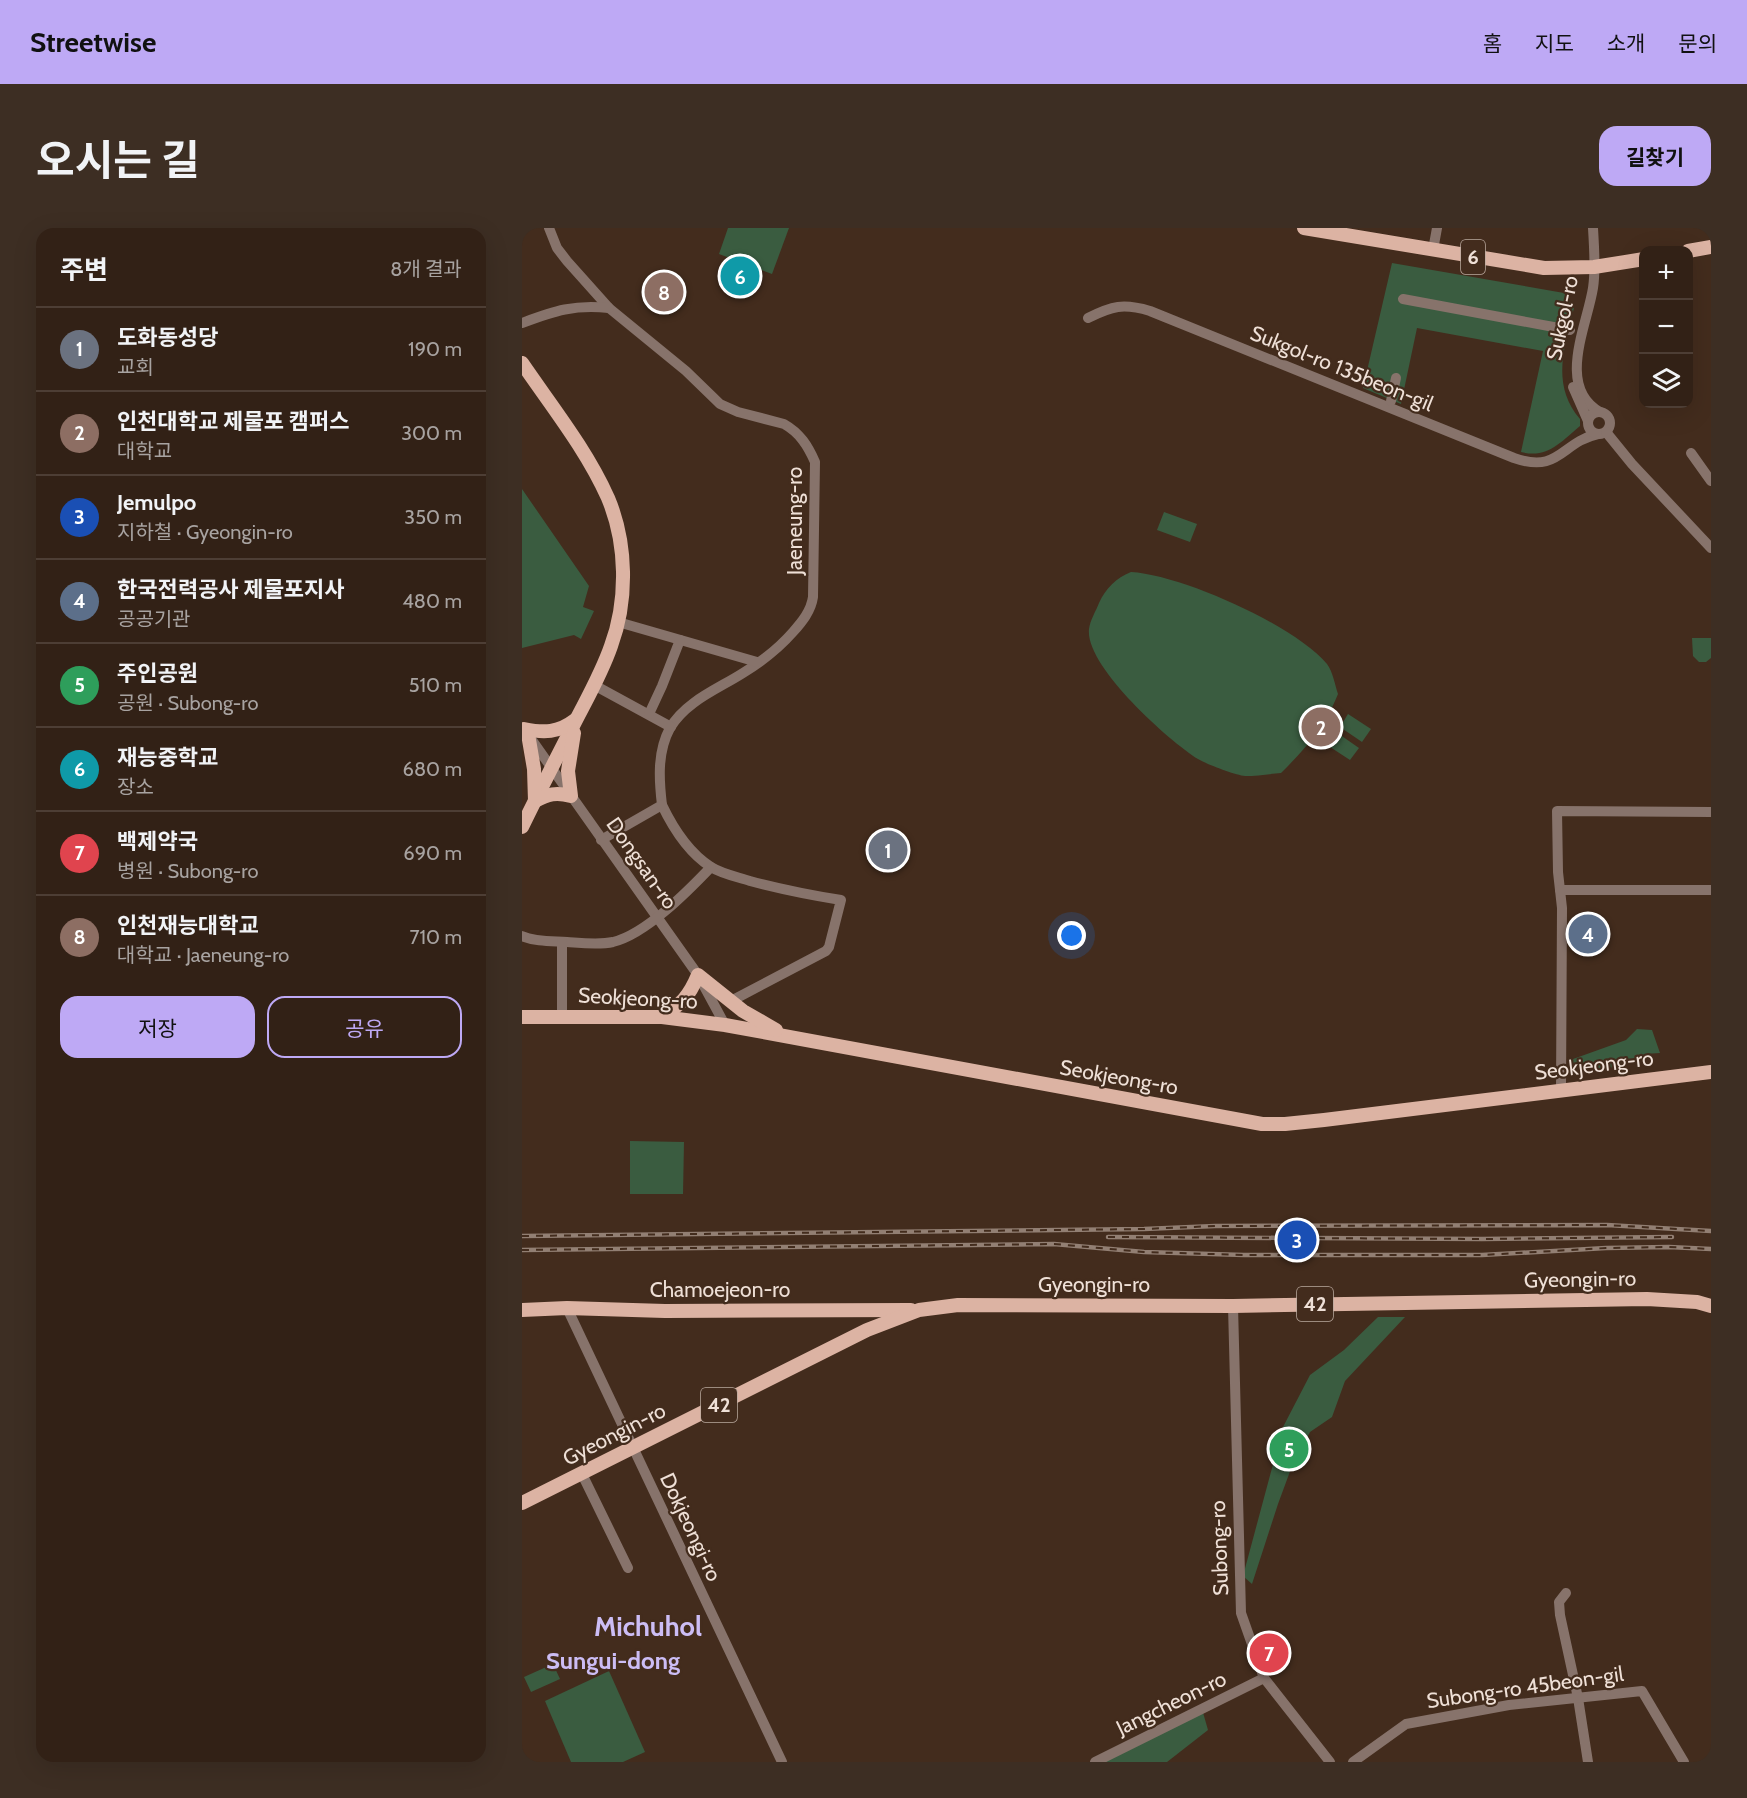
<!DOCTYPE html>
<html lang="ko">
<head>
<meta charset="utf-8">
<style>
	body { margin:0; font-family:Cabin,"Noto Sans KR",sans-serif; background:#3d2e23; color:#f1f3f6 }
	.controls { position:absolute; right:18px; top:18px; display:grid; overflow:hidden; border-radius:12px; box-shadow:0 6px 24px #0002 }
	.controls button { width:54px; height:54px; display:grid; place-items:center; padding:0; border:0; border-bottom:2px solid #4d3e35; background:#322116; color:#f1f3f6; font:30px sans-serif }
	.you { position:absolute; left:550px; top:708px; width:21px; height:21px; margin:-15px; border:4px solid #fff; border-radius:50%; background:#1a73e8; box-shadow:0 0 0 9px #1a73e833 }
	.badge { display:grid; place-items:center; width:39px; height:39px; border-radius:50%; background:#bea9f5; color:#fff; font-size:20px; font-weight:700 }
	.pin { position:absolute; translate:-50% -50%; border:3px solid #fff; box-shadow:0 2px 6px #0006 }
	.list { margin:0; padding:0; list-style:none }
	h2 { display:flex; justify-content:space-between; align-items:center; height:78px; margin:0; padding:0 24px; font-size:26px }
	h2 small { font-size:20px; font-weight:400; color:#a8a3a1 }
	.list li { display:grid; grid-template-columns:39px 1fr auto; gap:18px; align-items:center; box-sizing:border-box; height:84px; padding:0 24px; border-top:2px solid #4d3e35 }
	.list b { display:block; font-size:22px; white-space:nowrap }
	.list p { margin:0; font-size:20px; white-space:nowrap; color:#a8a3a1 }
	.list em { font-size:20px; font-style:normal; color:#a8a3a1 }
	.actions { display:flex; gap:12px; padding:18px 24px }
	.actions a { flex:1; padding:14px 0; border:2px solid #bea9f5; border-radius:18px; text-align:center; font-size:21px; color:#bea9f5 }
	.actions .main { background:#bea9f5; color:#111 }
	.icon { flex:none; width:33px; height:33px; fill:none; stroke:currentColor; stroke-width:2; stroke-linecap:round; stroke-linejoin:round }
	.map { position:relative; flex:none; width:1189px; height:1534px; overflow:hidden; border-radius:18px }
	header { display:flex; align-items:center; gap:36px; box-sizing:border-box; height:84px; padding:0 30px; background:#bea9f5; color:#111 }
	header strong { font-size:28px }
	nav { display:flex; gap:33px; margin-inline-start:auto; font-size:21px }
	.intro { display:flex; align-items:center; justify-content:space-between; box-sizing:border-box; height:144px; padding:0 36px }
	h1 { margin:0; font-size:42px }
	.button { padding:15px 27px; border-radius:18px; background:#bea9f5; color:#111; font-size:21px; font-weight:700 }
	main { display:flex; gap:36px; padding:0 36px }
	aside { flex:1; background:#322116; border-radius:18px; box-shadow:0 6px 24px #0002 }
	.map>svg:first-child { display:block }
	.green { fill:#3a5c40 }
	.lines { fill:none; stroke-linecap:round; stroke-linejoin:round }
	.minor { stroke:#87736b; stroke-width:10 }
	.major { stroke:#dcb3a3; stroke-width:14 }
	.rail-casing { stroke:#927f73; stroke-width:4.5 }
	.rail { stroke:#432c1d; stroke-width:2; stroke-dasharray:7; stroke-linecap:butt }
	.labels { text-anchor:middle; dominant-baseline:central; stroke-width:4.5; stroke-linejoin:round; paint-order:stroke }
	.shield { fill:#432c1d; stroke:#bbaa9f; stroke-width:1.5 }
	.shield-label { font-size:20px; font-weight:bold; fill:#efe0d7 }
	.street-label { font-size:21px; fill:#efe0d7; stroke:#432c1d }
	.quarter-label { font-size:24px; font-weight:bold; fill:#ccbdf5; stroke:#432c1d }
	.district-label { font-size:27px; font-weight:bold; fill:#ccbdf5; stroke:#432c1d }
</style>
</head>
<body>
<header>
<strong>Streetwise</strong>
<nav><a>홈</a><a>지도</a><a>소개</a><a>문의</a></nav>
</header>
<div class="intro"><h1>오시는 길</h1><a class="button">길찾기</a></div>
<main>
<aside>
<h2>주변<small>8개 결과</small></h2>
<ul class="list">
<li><span class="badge" style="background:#6b7280">1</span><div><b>도화동성당</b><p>교회</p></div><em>190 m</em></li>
<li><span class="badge" style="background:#8d6e63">2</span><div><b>인천대학교 제물포 캠퍼스</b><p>대학교</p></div><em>300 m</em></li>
<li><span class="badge" style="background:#1a4fb4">3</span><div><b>Jemulpo</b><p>지하철 · Gyeongin-ro</p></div><em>350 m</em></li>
<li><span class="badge" style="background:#5c6f8a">4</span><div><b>한국전력공사 제물포지사</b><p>공공기관</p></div><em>480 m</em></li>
<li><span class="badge" style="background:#2e9e5b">5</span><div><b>주인공원</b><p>공원 · Subong-ro</p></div><em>510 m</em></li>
<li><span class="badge" style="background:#0f9aa8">6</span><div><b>재능중학교</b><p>장소</p></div><em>680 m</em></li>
<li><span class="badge" style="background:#e0444e">7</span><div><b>백제약국</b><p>병원 · Subong-ro</p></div><em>690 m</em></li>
<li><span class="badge" style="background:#8d6e63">8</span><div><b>인천재능대학교</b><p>대학교 · Jaeneung-ro</p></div><em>710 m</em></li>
</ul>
<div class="actions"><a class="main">저장</a><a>공유</a></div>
</aside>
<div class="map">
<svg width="1189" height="1534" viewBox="0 0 1189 1534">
	<rect width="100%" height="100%" fill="#432c1d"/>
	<g class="green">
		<polygon points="206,0 267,0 250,46 197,26"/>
		<path d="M870,35L1042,65L1052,80C1042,120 1029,157 1058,191V198C1039,214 1025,231 999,224L1021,123L895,100L879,176L841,160Z"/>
		<polygon points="0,261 67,358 61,379 72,383 59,411 52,407 0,420"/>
		<polygon points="642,284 675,296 668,314 635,302"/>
		<path d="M609,344C660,347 772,397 805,436C811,444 813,457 816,466C802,500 785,519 759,545C747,546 735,548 723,548C713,547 684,536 676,531C646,512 563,438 567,401C568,392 574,383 577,375C584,360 594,350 609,344Z"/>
		<polygon points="1170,410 1189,410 1189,430 1184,434 1177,434 1171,428"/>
		<polygon points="826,486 849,501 840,514 818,499"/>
		<polygon points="814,504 837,520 828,532 805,517"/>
		<polygon points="1115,801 1130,802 1138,825 1122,826 1122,830 1094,839 1058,842 1051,836 1051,831 1104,812"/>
		<polygon points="108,913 162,914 161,966 108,966"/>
		<polygon points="856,1089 883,1089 823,1153 810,1189 788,1204 770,1238 756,1276 730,1356 721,1348 761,1199 788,1147 822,1122"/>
		<polygon points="31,1436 38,1451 9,1464 2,1449"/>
		<polygon points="87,1443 123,1524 101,1534 49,1534 23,1473"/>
		<polygon points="680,1481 686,1502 645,1534 573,1534"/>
	</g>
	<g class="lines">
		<g class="minor">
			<path d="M27,0L35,20L45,33L87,80L164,143L198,176L216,184L262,196C278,205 286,218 293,234L291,369C289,383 280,394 271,404C257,420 239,434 221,445C196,461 164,473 148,500C135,524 137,552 140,577L79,612"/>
			<path d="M1071,0C1072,19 1074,41 1071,60C1065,98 1034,159 1078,184"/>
			<polyline points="911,22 915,0"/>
			<polyline points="881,71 1048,102"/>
			<path d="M566,90C590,78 601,75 628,83L992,230C1038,246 1039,214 1076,206"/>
			<path d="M0,95C32,83 53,76 87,80"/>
			<polyline points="1051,159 1066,193"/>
			<polyline points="869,173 874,150"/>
			<circle cx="1077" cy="195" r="11"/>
			<polyline points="1084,204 1110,236 1189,320"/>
			<polyline points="1169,225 1189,253"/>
			<polyline points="96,394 235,434"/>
			<polyline points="72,457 149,499"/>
			<polyline points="127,486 140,458 158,412"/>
			<polyline points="7,508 176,747 203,797"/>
			<path d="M140,577C151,600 167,625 189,639C200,646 216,649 228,653C258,661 288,667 319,672L307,719L304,723L209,773"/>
			<polyline points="1038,662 1036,644 1035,583 1189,584"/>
			<path d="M0,708C14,714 31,713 45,714C60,715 77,717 91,714C124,706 166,663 189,639"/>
			<polyline points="40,714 40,788"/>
			<polyline points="1039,862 1040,680 1038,662 1189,662"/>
			<polyline points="711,1078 719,1385 742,1450 808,1534"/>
			<polyline points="45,1080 260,1534"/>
			<polyline points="60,1246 106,1340"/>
			<polyline points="1044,1365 1037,1374 1038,1387 1056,1470 1066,1534"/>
			<polyline points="573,1534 742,1450"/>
			<polyline points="831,1534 884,1496 987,1477 1120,1463 1162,1534"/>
		</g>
		<g class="major">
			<polyline points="782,0 1022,40 1072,39 1122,31"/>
			<polyline points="1166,23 1189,19"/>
			<path d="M0,135C30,179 64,221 86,270C105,315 106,372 89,418C79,447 63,474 50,500C33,533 16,566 0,599"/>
			<path d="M2,501C22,505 36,505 53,492"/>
			<path d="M6,506L12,541L13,573C26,566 34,564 49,568L46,543L52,505"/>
			<polyline points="0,789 140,789 203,797 740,896 763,896 802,892 1189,844"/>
			<path d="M140,789C159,776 167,769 176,747L221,783L254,802"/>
			<polyline points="0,1082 45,1080 143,1083 389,1082"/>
			<polyline points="0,1275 345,1102 397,1082 436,1077 711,1078 1125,1071 1175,1074 1189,1078"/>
		</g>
		<g class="rail-casing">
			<g id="rail">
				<polyline points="0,1008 622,1001 693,998 1085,997 1189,1003"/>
				<polyline points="586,1009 960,1011 1150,1009"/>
				<polyline points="0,1022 532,1016 622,1024 722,1027 960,1027 1084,1020 1147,1019 1189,1021"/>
			</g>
		</g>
		<use href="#rail" class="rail"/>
	</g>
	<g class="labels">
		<g class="shield">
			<rect x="939" y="12" width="24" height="34" rx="4.5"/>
			<rect x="775" y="1059" width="36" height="34" rx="4.5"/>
			<rect x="179" y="1160" width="36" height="34" rx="4.5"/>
		</g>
		<g class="shield-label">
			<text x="951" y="29">6</text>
			<text x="793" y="1076">42</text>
			<text x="197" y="1177">42</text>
		</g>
		<g class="street-label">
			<text transform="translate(1040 90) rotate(-78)">Sukgol-ro</text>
			<text transform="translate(820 140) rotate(22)">Sukgol-ro 135beon-gil</text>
			<text transform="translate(272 293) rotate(-90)">Jaeneung-ro</text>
			<text transform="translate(120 635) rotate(55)">Dongsan-ro</text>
			<text transform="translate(116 770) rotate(3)">Seokjeong-ro</text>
			<text transform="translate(1072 837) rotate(-7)">Seokjeong-ro</text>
			<text transform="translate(597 849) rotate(10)">Seokjeong-ro</text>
			<text transform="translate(1058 1051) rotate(-1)">Gyeongin-ro</text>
			<text x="572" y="1056">Gyeongin-ro</text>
			<text x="198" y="1061">Chamoejeon-ro</text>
			<text transform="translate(92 1206) rotate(-27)">Gyeongin-ro</text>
			<text transform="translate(169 1299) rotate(65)">Dokjeongi-ro</text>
			<text transform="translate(697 1320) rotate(-92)">Subong-ro</text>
			<text transform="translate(1003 1459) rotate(-8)">Subong-ro 45beon-gil</text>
			<text transform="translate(649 1475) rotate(-26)">Jangcheon-ro</text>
		</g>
		<g class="quarter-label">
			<text x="91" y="1432">Sungui-dong</text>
		</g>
		<g class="district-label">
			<text x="126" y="1398">Michuhol</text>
		</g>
	</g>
</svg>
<div class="controls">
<button>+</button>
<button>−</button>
<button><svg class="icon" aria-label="layers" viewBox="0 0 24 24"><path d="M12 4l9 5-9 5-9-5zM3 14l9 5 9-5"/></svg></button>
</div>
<div class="you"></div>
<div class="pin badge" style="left:366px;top:622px;background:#6b7280">1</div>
<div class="pin badge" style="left:799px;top:499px;background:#8d6e63">2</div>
<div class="pin badge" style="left:775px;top:1012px;background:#1a4fb4">3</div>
<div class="pin badge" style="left:1066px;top:706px;background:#5c6f8a">4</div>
<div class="pin badge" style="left:767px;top:1221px;background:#2e9e5b">5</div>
<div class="pin badge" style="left:218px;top:48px;background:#0f9aa8">6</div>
<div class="pin badge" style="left:747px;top:1425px;background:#e0444e">7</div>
<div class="pin badge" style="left:142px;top:64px;background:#8d6e63">8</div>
</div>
</main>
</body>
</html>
